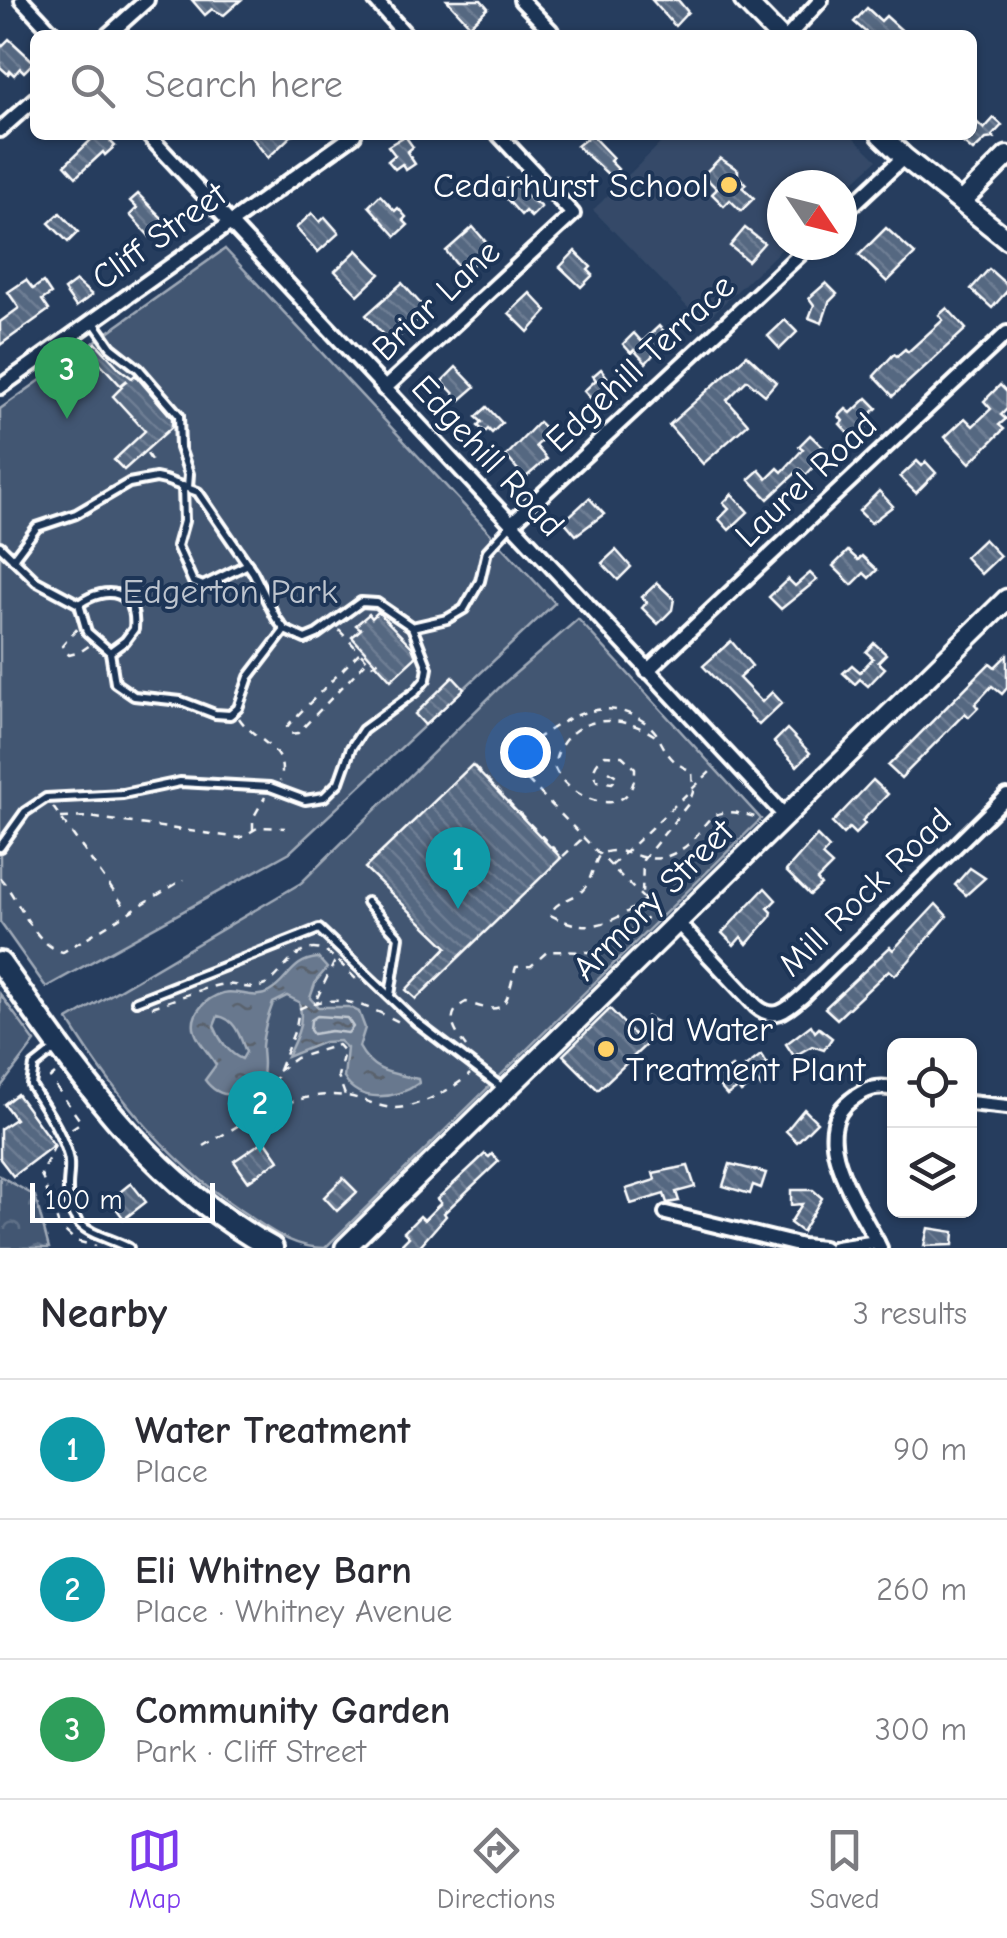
<!DOCTYPE html>
<html lang="en">
<head>
<meta charset="utf-8">
<style>
	body { margin:0; font-family:"Comic Neue",sans-serif; background:#f2f2f3; color:#2b2b33 }
	.controls { position:absolute; right:30px; bottom:30px; display:grid; overflow:hidden; border-radius:15px; box-shadow:0 2px 8px #0004 }
	.controls button { width:90px; height:90px; display:grid; place-items:center; padding:0; border:0; border-bottom:2px solid #e1e1e2; background:#fff; color:#2b2b33; font:50px sans-serif }
	.compass { position:absolute; left:767px; top:170px; width:90px; height:90px; border-radius:50%; background:#fff; box-shadow:0 2px 8px #0004; rotate:125deg }
	.scale { position:absolute; left:30px; bottom:25px; width:185px; box-sizing:border-box; padding-left:10px; border:5px solid #fff; border-top:0; font-size:28px; line-height:35px; white-space:nowrap; color:#fff; -webkit-text-stroke:8px #1d3557; paint-order:stroke }
	.you { position:absolute; left:525px; top:752px; width:35px; height:35px; margin:-25px; border:8px solid #fff; border-radius:50%; background:#1a73e8; box-shadow:0 0 0 15px #1a73e833 }
	.badge { display:grid; place-items:center; width:65px; height:65px; border-radius:50%; background:#7c3aed; color:#fff; font-size:32px; font-weight:700 }
	.pin { position:absolute; translate:-50% -82px; filter:drop-shadow(0 2px 5px #0008) }
	.pin::after { content:''; position:absolute; top:52px; width:35px; height:30px; background:inherit; clip-path:polygon(0 0,100% 0,50% 100%) }
	.list { margin:0; padding:0; list-style:none }
	h2 { display:flex; justify-content:space-between; align-items:center; height:130px; margin:0; padding:0 40px; font-size:42px }
	h2 small { font-size:32px; font-weight:400; color:#7c7c81 }
	.list li { display:grid; grid-template-columns:65px 1fr auto; gap:30px; align-items:center; box-sizing:border-box; height:140px; padding:0 40px; border-top:2px solid #e1e1e2 }
	.list b { display:block; font-size:38px; white-space:nowrap }
	.list p { margin:0; font-size:32px; white-space:nowrap; color:#7c7c81 }
	.list em { font-size:32px; font-style:normal; color:#7c7c81 }
	.icon { flex:none; width:55px; height:55px; fill:none; stroke:currentColor; stroke-width:2; stroke-linecap:round; stroke-linejoin:round }
	.map { position:relative; flex:none; width:1007px; height:1248px; overflow:hidden }
	.search { position:absolute; background:#fff; box-shadow:0 2px 8px #0004; left:30px; right:30px; top:30px; height:110px; display:flex; align-items:center; gap:25px; box-sizing:border-box; padding:0 35px; border-radius:15px; color:#7c7c81; font-size:38px }
	.sheet { height:550px; background:#fff }
	nav { display:flex; justify-content:space-around; align-items:center; box-sizing:border-box; height:140px; border-top:2px solid #e1e1e2; background:#fff; font-size:28px; color:#7c7c81 }
	nav a { display:grid; justify-items:center; gap:5px }
	nav .on { color:#7c3aed }
	.map>svg:first-child { display:block }
	.built { fill:#344a68 }
	.forest { fill:url(#forest-crowns); stroke:#a0aab8; stroke-width:2.5 }
	.green { fill:#425672; stroke:#a0aab8; stroke-width:2.5 }
	.water { fill:url(#water-ripples); stroke:#a4aebb; stroke-width:2.5; fill-rule:evenodd }
	.lines { fill:none; stroke-linecap:round; stroke-linejoin:round }
	.shore { stroke:#c2c9d2; stroke-width:2.5 }
	.building { fill:url(#building-back-hatch); stroke:#fff; stroke-width:2.5 }
	.lane-casing { stroke:#fff; stroke-width:14 }
	.street-casing { stroke:#fff; stroke-width:20 }
	.secondary-casing { stroke:#fff; stroke-width:25 }
	.primary-casing { stroke:#fff; stroke-width:28 }
	.path { stroke:#fff; stroke-width:2.5; stroke-dasharray:8 8; stroke-linecap:butt }
	.lane { stroke:#1d3557; stroke-width:6 }
	.street { stroke:#1d3557; stroke-width:12 }
	.secondary { stroke:#1d3557; stroke-width:18 }
	.primary { stroke:#1d3557; stroke-width:20 }
	.poi-dot { fill:#ffd166; stroke:#1d3557; stroke-width:4 }
	.labels { text-anchor:middle; dominant-baseline:central; stroke-width:8; stroke-linejoin:round; paint-order:stroke }
	.poi-label { font-size:35px; fill:#fff; stroke:#1d3557; text-anchor:end }
	.street-label { font-size:35px; fill:#fff; stroke:#1d3557 }
	.park-label { font-size:35px; fill:#bdc4ce; stroke:#1d3557 }
</style>
</head>
<body>
<div class="map">
<svg width="1007" height="1248" viewBox="0 0 1007 1248">
	<defs>
		<pattern id="forest-crowns" width="20" height="18" patternUnits="userSpaceOnUse" patternTransform="scale(2.5)"><rect width="20" height="18" fill="#425672"/><path d="M2 6a3 3 0 1 1 6 0M12 15a3 3 0 1 1 6 0" fill="none" stroke="#5e6f87"/></pattern>
		<pattern id="water-ripples" width="26" height="14" patternUnits="userSpaceOnUse" patternTransform="scale(2.5)"><rect width="26" height="14" fill="#67788e"/><path d="M2 4q2-2 4 0t4 0M15 11q2-2 4 0t4 0" fill="none" stroke="#5a626d"/></pattern>
		<pattern id="building-back-hatch" width="6" height="6" patternUnits="userSpaceOnUse" patternTransform="scale(2.5)"><rect width="6" height="6" fill="#556781"/><path d="M-1 5l2 2M0 0l6 6M5-1l2 2" fill="none" stroke="#6e7e94"/></pattern>
	</defs>
	<rect width="100%" height="100%" fill="#263d5e"/>
	<filter id="ink" filterUnits="userSpaceOnUse"><feTurbulence type="fractalNoise" baseFrequency=".01" numOctaves="2"/><feDisplacementMap in="SourceGraphic" scale="20" xChannelSelector="R" yChannelSelector="G"/><feConvolveMatrix kernelMatrix="1 2 1 2 8 2 1 2 1" color-interpolation-filters="sRGB"/></filter>
	<g filter="url(#ink)">
		<polygon class="built" points="669,135 851,135 877,160 842,192 842,185 782,185 782,245 786,245 703,323 593,210"/>
		<polygon class="forest" points="0,1176 35,1196 49,1248 0,1248"/>
		<g class="green">
			<polygon points="225,249 555,603 290,852 46,987 0,922 0,409"/>
			<path d="M578,619L761,819L325,1248C298,1248 277,1235 255,1220C175,1169 118,1100 68,1020L301,883L502,685Z"/>
			<polygon points="0,994 35,1042 0,1088"/>
		</g>
		<path class="water" d="M318,958L327,968L316,981L310,998L318,1007H349L359,1012L365,1028L359,1047C373,1073 392,1073 418,1079L419,1083C397,1099 359,1104 344,1078L347,1048L339,1041L324,1042L287,1057C296,1038 305,1023 299,1002L287,996L273,1003C268,1016 263,1032 262,1046C262,1059 265,1066 261,1080C244,1098 220,1101 205,1080L216,1065C210,1053 199,1045 195,1032C189,1014 206,998 223,993C239,989 253,1001 269,992C289,981 291,960 318,958ZM218,1016C236,1019 240,1037 246,1052L242,1059C229,1054 219,1039 214,1026Z"/>
		<g class="lines">
			<polygon class="shore" points="317,1016 347,1018 353,1027 348,1033 331,1031 313,1034 310,1030 311,1020"/>
		</g>
		<g class="building">
			<polygon points="192,0 241,0 224,15 212,9 205,15"/>
			<polygon points="447,0 481,0 488,8 470,25"/>
			<polygon points="652,0 678,0 688,12 675,26"/>
			<polygon points="867,8 881,21 886,16 907,35 869,35 854,22"/>
			<polygon points="9,39 34,62 24,72 20,68 14,75 10,71 8,74 0,67 0,48"/>
			<polygon points="972,118 984,129 994,118 1002,125 992,136 994,138 986,139 973,151 954,135 972,135"/>
			<polygon points="87,135 104,135 115,146 105,155 103,152 76,177 65,165 91,140"/>
			<polygon points="250,135 292,135 268,158"/>
			<polygon points="591,135 613,158 610,161 618,169 611,177 577,146"/>
			<polygon points="405,136 413,147 407,152 415,164 406,170 402,164 395,169 388,161 395,155 388,146"/>
			<polygon points="720,158 738,170 738,176 746,184 742,187 754,198 741,211 730,200 724,206 712,194 717,189 703,175"/>
			<polygon points="507,179 541,207 531,217 525,211 521,215 498,189"/>
			<polygon points="138,194 166,222 150,237 130,215 137,208 130,201"/>
			<polygon points="380,195 395,211 398,208 406,217 403,220 408,225 396,236 369,206"/>
			<polygon points="60,213 78,232 68,242 49,223"/>
			<polygon points="312,213 320,222 325,217 339,233 318,252 296,228"/>
			<polygon points="473,227 491,248 463,273 446,251"/>
			<polygon points="745,228 764,243 748,261 730,246"/>
			<polygon points="886,228 915,254 887,282 859,255"/>
			<polygon points="357,250 380,274 358,295 335,271"/>
			<polygon points="575,251 591,267 588,270 593,275 581,287 560,267"/>
			<polygon points="989,269 1007,285 1007,291 992,308 971,289"/>
			<polygon points="26,280 33,289 43,282 51,294 42,300 49,310 0,345 0,322 19,308 8,292"/>
			<polygon points="76,281 92,295 76,307 64,290"/>
			<polygon points="402,283 427,311 391,344 366,315"/>
			<polygon points="826,283 837,294 829,302 822,323 809,318 814,305 809,298"/>
			<polygon points="530,293 547,311 528,332 509,313"/>
			<polygon points="947,308 966,329 893,396 874,376 894,354 897,356 905,349 908,352 943,320 939,315"/>
			<polygon points="785,320 797,332 780,349 768,336"/>
			<polygon points="659,326 669,337 646,363 634,350 631,353 623,344 634,333 642,342"/>
			<polygon points="96,343 120,369 132,378 135,375 172,418 172,427 124,470 114,460 145,431 113,396 122,387 88,350"/>
			<polygon points="747,355 776,382 765,395 747,380 727,400 748,424 703,464 669,425"/>
			<polygon points="456,367 475,387 460,400 442,381"/>
			<polygon points="601,369 614,386 595,403 584,391 596,380 593,376"/>
			<polygon points="1000,385 1007,392 1007,409 1001,415 1006,419 999,425 1004,429 970,463 945,437 965,418 973,426 991,409 984,401"/>
			<polygon points="867,398 877,408 864,421 866,429 858,437 855,434 852,437 840,424 843,421 839,416 846,409 851,413"/>
			<polygon points="487,407 502,423 492,433 488,429 485,432 478,426 482,422 476,417"/>
			<polygon points="539,422 550,433 536,446 547,459 525,478 506,456"/>
			<polygon points="810,435 825,449 813,461 816,464 806,475 800,469 768,499 749,479 759,470 767,479 778,468 782,472 803,449 799,446"/>
			<polygon points="917,461 922,466 926,462 936,473 916,493 900,477"/>
			<polygon points="879,491 893,506 871,523 859,511"/>
			<polygon points="732,494 748,512 729,530 719,519 729,509 723,503"/>
			<polygon points="589,498 604,514 576,535 564,521"/>
			<polygon points="984,539 1000,556 981,574 965,557"/>
			<polygon points="616,550 631,567 618,580 602,563"/>
			<polygon points="848,551 858,560 862,556 877,570 869,578 864,573 852,585 833,566"/>
			<polygon points="810,573 817,580 781,609 769,597 788,579 795,586"/>
			<polygon points="657,583 674,599 672,610 658,624 642,608 647,602 642,597"/>
			<polygon points="378,612 412,647 416,657 391,680 352,637 361,629 356,625 369,614 372,618"/>
			<polygon points="731,641 752,666 739,678 762,702 772,692 782,703 759,725 703,666"/>
			<polygon points="874,643 886,654 878,662 885,668 868,686 860,679 855,684 843,673 852,665 860,672 873,658 866,652"/>
			<polygon points="1007,655 1007,688 1002,694 992,686 975,704 978,708 969,717 965,713 901,778 888,766 990,663 995,667"/>
			<polygon points="453,677 464,689 425,725 415,714"/>
			<polygon points="787,729 810,753 797,766 774,742"/>
			<polygon points="472,765 561,858 416,999 406,990 447,947 365,868"/>
			<polygon points="873,780 888,794 862,821 865,824 855,834 849,828 843,834 832,823"/>
			<polygon points="817,836 829,848 822,856 832,865 817,880 821,885 810,895 786,871"/>
			<polygon points="970,868 985,878 966,895 955,885"/>
			<polygon points="765,888 776,900 768,908 772,912 771,916 747,944 741,937 734,945 722,933"/>
			<polygon points="936,904 947,916 907,963 895,975 889,970 837,1019 825,1008 890,947 893,950"/>
			<polygon points="610,1009 637,1037 647,1017 659,1023 649,1042 598,1090 563,1055"/>
			<polygon points="811,1025 815,1032 819,1028 832,1038 824,1050 812,1046 794,1056 786,1044"/>
			<polygon points="761,1055 772,1071 766,1075 771,1081 761,1087 757,1081 741,1092 738,1088 727,1095 714,1080 732,1067 737,1073"/>
			<polygon points="17,1094 54,1145 13,1176 0,1159 0,1129 15,1119 4,1104"/>
			<polygon points="804,1109 817,1122 797,1142 786,1131"/>
			<polygon points="265,1140 279,1160 248,1181 234,1161"/>
			<polygon points="485,1154 489,1157 492,1154 499,1161 444,1213 446,1216 418,1248 398,1248 409,1237 404,1232 420,1216 424,1220 441,1203 437,1199"/>
			<polygon points="730,1164 766,1173 761,1188 753,1185 750,1194 723,1186"/>
			<polygon points="688,1166 695,1187 676,1192 679,1201 667,1203 664,1194 631,1204 626,1189 655,1180 653,1173"/>
			<polygon points="343,1178 357,1192 337,1211 324,1197"/>
			<polygon points="131,1183 146,1202 124,1219 110,1200"/>
			<polygon points="791,1190 813,1190 822,1198 802,1232 790,1223 802,1204 791,1205"/>
			<polygon points="928,1228 954,1232 953,1245 924,1246"/>
		</g>
		<g class="lines">
			<g class="lane-casing">
				<g id="lane">
					<polyline points="93,321 111,347 139,369 179,415 180,448 189,474 188,487"/>
					<polyline points="183,486 184,521 177,546 193,582 203,586 248,564"/>
					<polyline points="0,546 36,581 79,604 87,632 110,652 115,683 134,696 181,701 215,714 230,715 238,708 249,677 285,630"/>
					<polyline points="13,559 37,527 76,514 129,483 156,478 165,480 198,492 253,572 276,618 285,630 305,639 317,634 361,602 377,603 412,627 447,619 464,609 480,581 487,551 511,525"/>
					<path d="M79,604C107,584 138,591 134,629L125,641L110,652"/>
					<polyline points="0,847 25,812 46,798 123,794 180,782 270,787 305,800 324,797 339,782 351,748 363,730 416,691 426,679 428,668 412,627"/>
					<polyline points="367,902 399,937 390,995"/>
					<polyline points="136,1001 319,929 416,1022 505,1090"/>
					<path d="M58,1047L34,1066L31,1085C44,1107 61,1130 68,1156C71,1166 68,1177 68,1187C67,1233 97,1232 129,1248"/>
				</g>
			</g>
			<g class="street-casing">
				<g id="street">
					<polyline points="22,0 55,35"/>
					<polyline points="375,0 406,35"/>
					<polyline points="521,0 551,31"/>
					<polyline points="108,35 147,0"/>
					<polyline points="789,35 821,0"/>
					<polyline points="0,130 35,99"/>
					<polyline points="148,135 785,816"/>
					<polyline points="842,215 904,157"/>
					<polyline points="0,387 354,135"/>
					<polyline points="384,389 573,214 499,135"/>
					<polyline points="511,524 810,245"/>
					<polyline points="647,671 1007,333"/>
					<path d="M677,922L756,1006C774,1022 787,1010 803,996L1007,796"/>
					<polyline points="970,1103 1007,1107"/>
					<polyline points="666,1213 802,1246 823,1248"/>
					<polyline points="836,1248 877,1242"/>
					<path d="M880,1248C862,1210 805,1134 851,1100C865,1089 877,1085 894,1089"/>
				</g>
			</g>
			<g class="secondary-casing">
				<g id="secondary">
					<polyline points="744,0 778,35"/>
					<polyline points="881,135 904,157 1007,239"/>
					<polyline points="961,202 1007,156"/>
					<polyline points="345,1248 1007,599"/>
				</g>
			</g>
			<g class="primary-casing">
				<path id="primary" d="M0,963C81,1077 146,1179 272,1248"/>
			</g>
			<g class="path">
				<polyline points="121,385 131,377"/>
				<polyline points="147,454 155,466"/>
				<polyline points="77,629 62,646 69,655 80,652 90,645"/>
				<polyline points="339,630 372,665 384,657"/>
				<polyline points="359,653 290,723 287,727 290,734 298,733 367,661"/>
				<path d="M239,718C253,740 291,749 280,781"/>
				<polyline points="474,766 562,857 583,838"/>
				<path d="M609,771L618,777L612,783L597,781C590,770 596,763 605,755L622,756L635,768C636,825 566,801 554,766C564,713 621,711 658,738"/>
				<polyline points="53,807 127,910"/>
				<polyline points="61,818 89,817 240,838 259,827 285,828"/>
				<polyline points="253,830 253,818 265,797"/>
				<path d="M611,866L518,770L513,759L518,751C555,727 593,693 638,718C645,722 651,726 656,733C666,751 670,763 692,771L693,792L689,803L643,860L642,895"/>
				<path d="M0,878C20,900 33,945 63,952L184,879"/>
				<path d="M646,899C612,924 589,935 550,915C556,900 570,901 582,891C592,881 592,866 600,854C625,843 642,866 668,856C716,838 692,796 761,819"/>
				<polyline points="656,911 611,866 712,770"/>
				<polyline points="317,998 335,961"/>
				<path d="M152,1007C174,1000 197,990 219,985C235,981 248,993 265,985C283,976 294,943 321,950C334,954 348,972 357,980"/>
				<path d="M466,1047C454,1031 443,1014 466,1002C511,1019 505,1001 516,967L531,966L548,951L590,952L609,948L656,911"/>
				<polyline points="278,1071 296,1058 338,1045 344,1052 338,1076 345,1095"/>
				<polyline points="55,1074 50,1078 81,1122 67,1132"/>
				<path d="M256,1115C286,1102 314,1092 347,1096C362,1098 377,1107 393,1108C415,1109 454,1089 470,1074"/>
				<polyline points="55,1145 41,1174 59,1226 76,1241 96,1246"/>
				<path d="M204,1146L256,1115L268,1098L296,1027L299,1009C335,990 370,1007 403,1024"/>
			</g>
			<use href="#lane" class="lane"/>
			<use href="#street" class="street"/>
			<use href="#secondary" class="secondary"/>
			<use href="#primary" class="primary"/>
		</g>
	</g>
	<g class="poi-dot">
		<circle cx="729" cy="185" r="10"/>
		<circle cx="606" cy="1049" r="10"/>
	</g>
	<g class="labels">
		<g class="poi-label">
			<text x="709" y="185">Cedarhurst School</text>
			<text x="626" y="1029" text-anchor="start">Old Water<tspan x="626" dy="40">Treatment Plant</tspan></text>
		</g>
		<g class="street-label">
			<text transform="translate(159 236) rotate(-36)">Cliff Street</text>
			<text transform="translate(436 300) rotate(-43)">Briar Lane</text>
			<text transform="translate(640 363) rotate(-43)">Edgehill Terrace</text>
			<text transform="translate(488 456) rotate(47)">Edgehill Road</text>
			<text transform="translate(806 480) rotate(-43)">Laurel Road</text>
			<text transform="translate(865 892) rotate(-44)">Mill Rock Road</text>
			<text transform="translate(653 900) rotate(-45)">Armory Street</text>
		</g>
		<g class="park-label">
			<text x="230" y="591">Edgerton Park</text>
		</g>
	</g>
</svg>
<div class="controls">
<button><svg class="icon" aria-label="locate" viewBox="0 0 24 24"><circle cx="12" cy="12" r="6"/><path d="M12 2v4M12 18v4M2 12h4M18 12h4"/></svg></button>
<button><svg class="icon" aria-label="layers" viewBox="0 0 24 24"><path d="M12 4l9 5-9 5-9-5zM3 14l9 5 9-5"/></svg></button>
</div>
<svg class="compass" viewBox="-18 -18 36 36"><path d="M0-13l5 13h-10z" fill="#e53935"/><path d="M0 13l5-13h-10z" fill="#7c7c81"/></svg>
<div class="scale">100 m</div>
<div class="you"></div>
<div class="pin badge" style="left:458px;top:909px;background:#0f9aa8">1</div>
<div class="pin badge" style="left:260px;top:1153px;background:#0f9aa8">2</div>
<div class="pin badge" style="left:67px;top:419px;background:#2e9e5b">3</div>
<div class="search"><svg class="icon" aria-label="search" viewBox="0 0 24 24"><circle cx="10" cy="10" r="6"/><path d="M15 15l6 6"/></svg>Search here</div>
</div>
<section class="sheet">
<h2>Nearby<small>3 results</small></h2>
<ul class="list">
<li><span class="badge" style="background:#0f9aa8">1</span><div><b>Water Treatment</b><p>Place</p></div><em>90 m</em></li>
<li><span class="badge" style="background:#0f9aa8">2</span><div><b>Eli Whitney Barn</b><p>Place · Whitney Avenue</p></div><em>260 m</em></li>
<li><span class="badge" style="background:#2e9e5b">3</span><div><b>Community Garden</b><p>Park · Cliff Street</p></div><em>300 m</em></li>
</ul>
</section>
<nav>
<a class="on"><svg class="icon" aria-label="map" viewBox="0 0 24 24"><path d="M3 6l6-2 6 2 6-2v14l-6 2-6-2-6 2zM9 4v14M15 6v14"/></svg>Map</a>
<a><svg class="icon" aria-label="directions" viewBox="0 0 24 24"><path d="M12 3l9 9-9 9-9-9zM9 14v-3h6M13 9l2 2-2 2"/></svg>Directions</a>
<a><svg class="icon" aria-label="saved" viewBox="0 0 24 24"><path d="M7 4h10v16l-5-4-5 4z"/></svg>Saved</a>
</nav>
</body>
</html>
